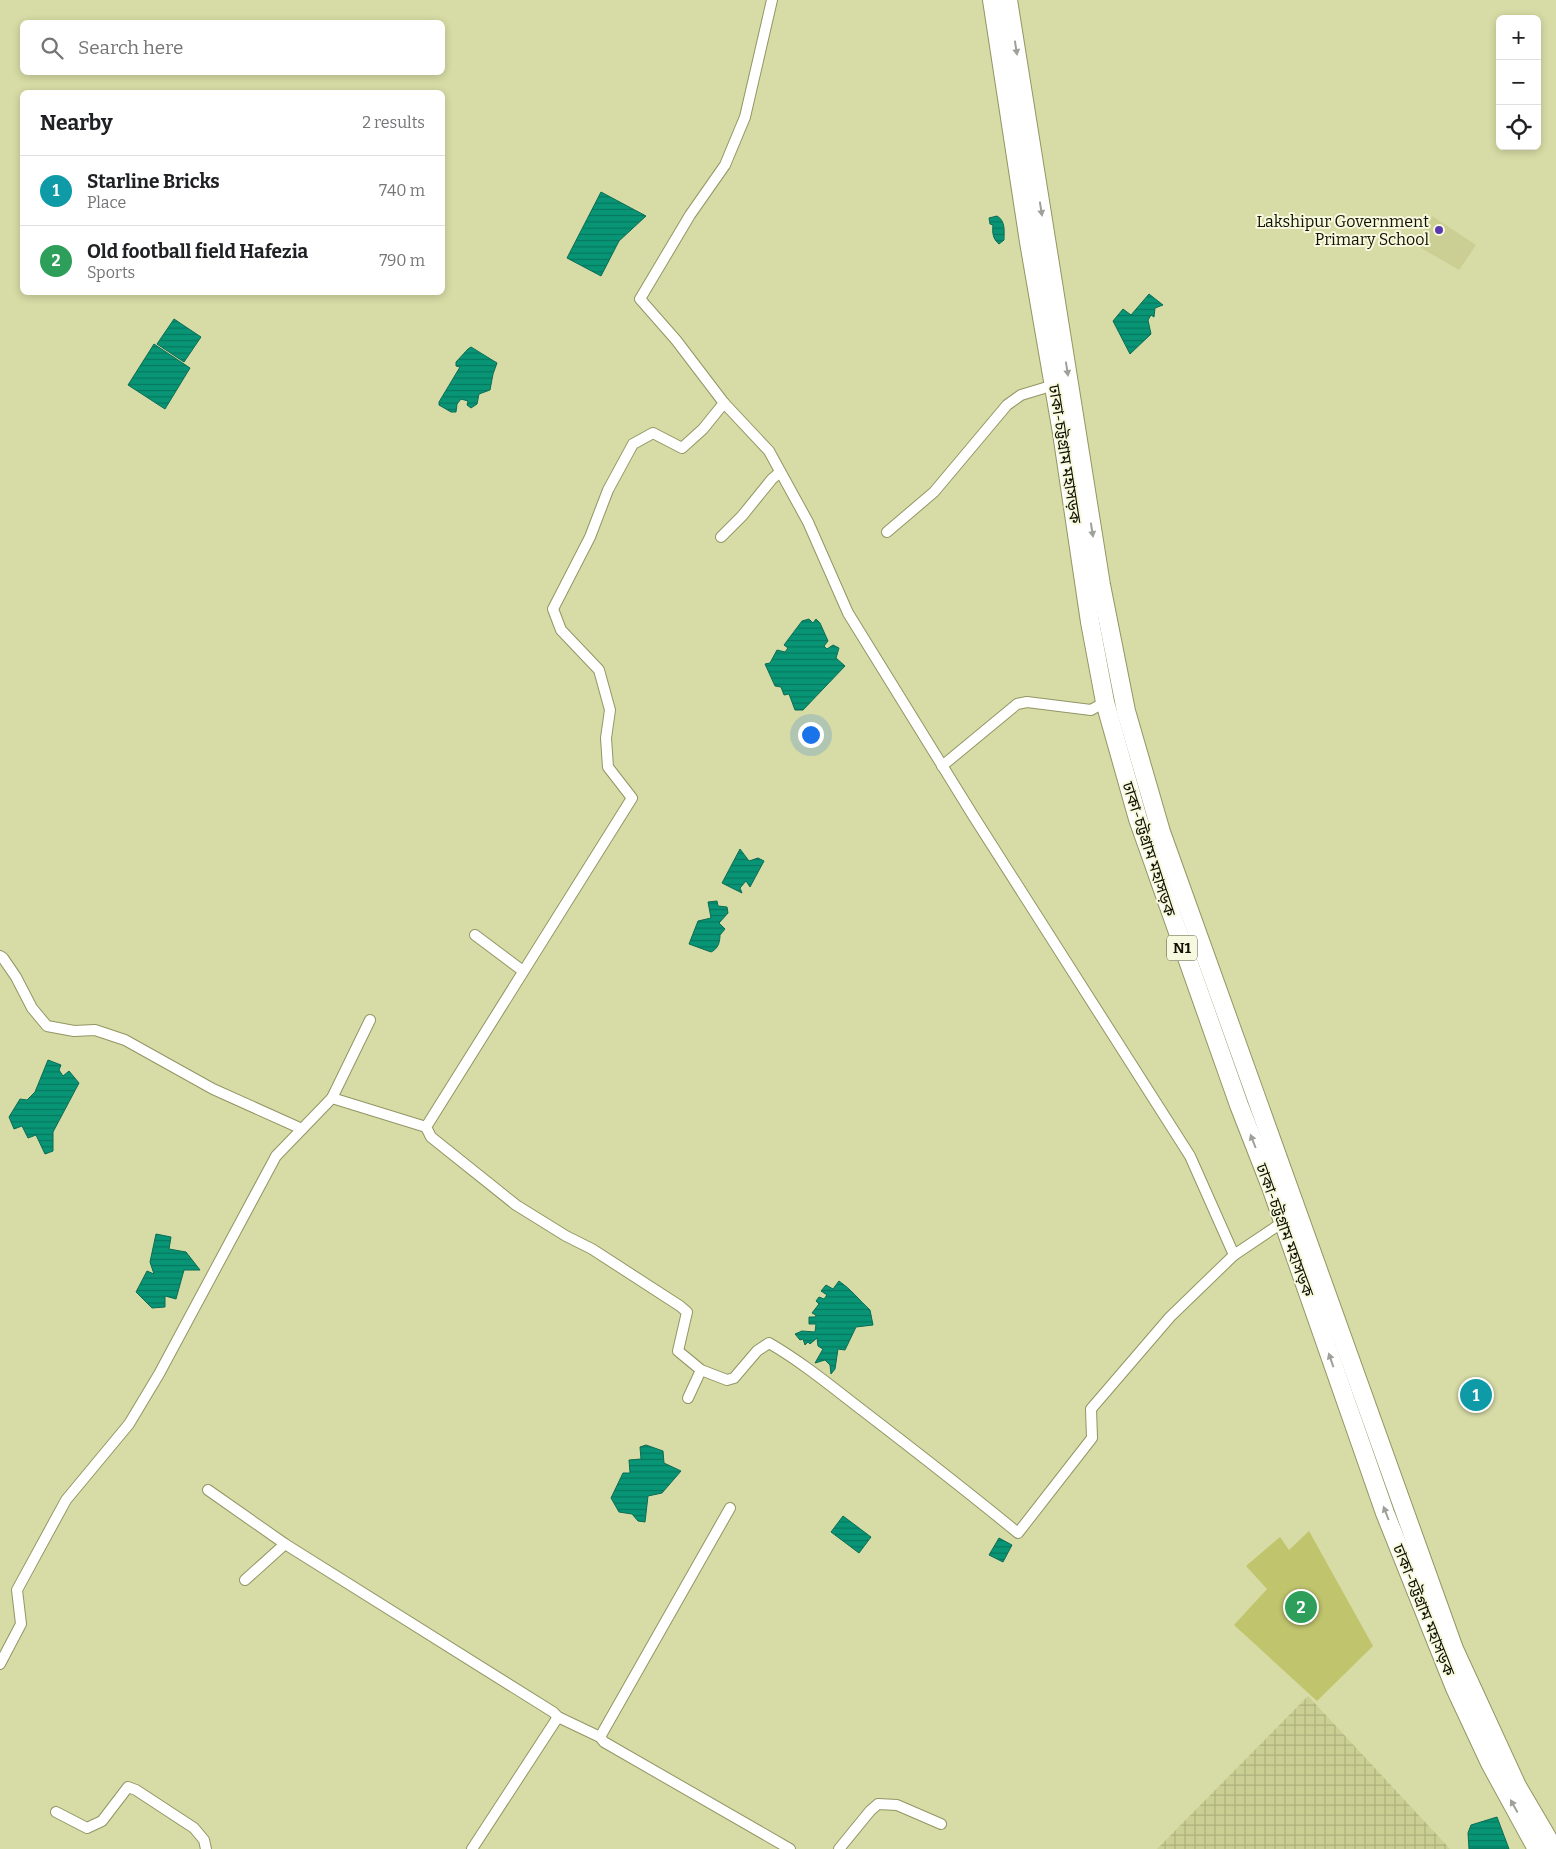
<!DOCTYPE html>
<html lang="en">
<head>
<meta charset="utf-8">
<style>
	body { margin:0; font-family:Bitter,"Noto Sans Bengali",serif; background:#f6f6f6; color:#202124 }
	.controls { position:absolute; right:15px; top:15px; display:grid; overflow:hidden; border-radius:8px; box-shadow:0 2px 8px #0003 }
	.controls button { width:45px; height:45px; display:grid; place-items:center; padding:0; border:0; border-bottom:1px solid #e0e0e0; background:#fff; color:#202124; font:25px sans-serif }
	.you { position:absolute; left:810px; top:734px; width:18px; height:18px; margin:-12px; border:4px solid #fff; border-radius:50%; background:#1a73e8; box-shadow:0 0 0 8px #1a73e833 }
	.badge { display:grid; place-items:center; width:32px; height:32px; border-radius:50%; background:#5b38b0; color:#fff; font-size:16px; font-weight:700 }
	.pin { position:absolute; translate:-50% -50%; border:2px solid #fff; box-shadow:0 1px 5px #0006 }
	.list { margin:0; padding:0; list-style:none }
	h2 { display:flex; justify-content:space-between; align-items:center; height:65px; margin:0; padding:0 20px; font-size:21px }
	h2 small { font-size:16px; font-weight:400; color:#757577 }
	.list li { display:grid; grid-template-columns:32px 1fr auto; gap:15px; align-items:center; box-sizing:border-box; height:70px; padding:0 20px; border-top:1px solid #e0e0e0 }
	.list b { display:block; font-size:19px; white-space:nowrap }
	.list p { margin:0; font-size:16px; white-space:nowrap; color:#757577 }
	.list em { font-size:16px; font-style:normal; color:#757577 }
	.icon { flex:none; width:28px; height:28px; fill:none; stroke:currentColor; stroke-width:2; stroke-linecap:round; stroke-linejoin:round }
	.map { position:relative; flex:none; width:1556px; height:1849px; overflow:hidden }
	.search { position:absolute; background:#fff; box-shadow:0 2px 8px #0003; left:20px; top:20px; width:425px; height:55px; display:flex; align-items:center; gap:12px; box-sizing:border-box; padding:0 18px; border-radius:8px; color:#757577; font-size:19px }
	.panel { position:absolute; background:#fff; box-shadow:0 2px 8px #0003; left:20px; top:90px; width:425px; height:205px; border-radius:8px }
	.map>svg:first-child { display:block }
	.built { fill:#cbcf93 }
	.industrial { fill:url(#industrial-grid) }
	.green { fill:#c0c46d }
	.water { fill:url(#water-rules); stroke:#0a6d53 }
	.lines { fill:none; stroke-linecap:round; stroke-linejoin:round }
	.street-casing { stroke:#939663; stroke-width:12 }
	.highway-casing { stroke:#939663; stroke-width:20 }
	.street { stroke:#fff; stroke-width:10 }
	.highway { stroke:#fff; stroke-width:18 }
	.oneway { fill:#9fa099 }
	.poi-dot { fill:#5b38b0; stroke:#f7f9de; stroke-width:2 }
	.labels { text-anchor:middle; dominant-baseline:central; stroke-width:4; stroke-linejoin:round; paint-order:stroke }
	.shield { fill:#f7f9de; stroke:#555743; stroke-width:1 }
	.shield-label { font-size:15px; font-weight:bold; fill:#101101 }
	.poi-label { font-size:16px; fill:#101101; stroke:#f7f9de; text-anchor:end }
	.street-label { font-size:16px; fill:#101101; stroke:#f7f9de }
</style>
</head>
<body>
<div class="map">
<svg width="1556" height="1849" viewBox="0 0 1556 1849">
	<defs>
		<pattern id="industrial-grid" width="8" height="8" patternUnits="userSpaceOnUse" patternTransform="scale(1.25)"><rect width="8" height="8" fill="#cbcf93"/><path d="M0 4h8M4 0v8" fill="none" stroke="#adb17d"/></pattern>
		<pattern id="water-rules" width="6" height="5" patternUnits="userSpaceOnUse" patternTransform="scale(1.25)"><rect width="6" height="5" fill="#089576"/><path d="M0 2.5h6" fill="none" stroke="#07785e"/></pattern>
	</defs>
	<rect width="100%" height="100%" fill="#d7dba5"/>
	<polygon class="built" points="1432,216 1476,245 1459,270 1416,245"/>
	<polygon class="industrial" points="1308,1696 1450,1849 1157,1849"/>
	<polygon class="green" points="1309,1531 1373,1646 1317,1701 1234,1625 1267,1589 1246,1566 1280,1537 1289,1550"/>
	<g class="water">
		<polygon points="601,192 646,216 619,241 601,276 567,258"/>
		<path d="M997,216C1006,221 1004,232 1004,240L999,244C993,239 992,233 993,225L990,224L989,218Z"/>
		<polygon points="1149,294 1163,305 1155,308 1154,317 1151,315 1148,320 1151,334 1130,354 1113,321 1123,309 1131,315"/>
		<polygon points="174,319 201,337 184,362 157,344"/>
		<polygon points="154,344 190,368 165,409 128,385"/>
		<polygon points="471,347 497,363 493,374 490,390 479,394 477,404 471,408 467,405 468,401 461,399 457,404 456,412 451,412 439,405 439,402 460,367 456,366 456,362 468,349"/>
		<polygon points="809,619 813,623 816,619 820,623 828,641 824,646 827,649 833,645 839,648 836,658 845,666 803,710 795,710 789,694 784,695 781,687 775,686 765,664 770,663 777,650 785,652 788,648 784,645 802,621"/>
		<polygon points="740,849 749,861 758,858 764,861 750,887 746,881 740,888 742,893 722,883"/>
		<path d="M717,901L718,906L727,907L728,913L719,923L725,929L720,935C720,942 718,949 711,952L689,944L698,921L711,918L708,902Z"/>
		<polygon points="48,1060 61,1065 59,1070 63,1076 69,1071 79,1083 53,1132 53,1151 45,1154 36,1135 28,1138 22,1126 14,1129 9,1117 20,1099 27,1100 35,1092"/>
		<polygon points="156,1234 171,1237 169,1249 186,1252 200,1270 184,1270 176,1299 165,1296 165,1307 152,1308 136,1292 147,1271 154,1274 150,1262"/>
		<path d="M839,1281C851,1289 859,1300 870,1310L873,1325L856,1327L845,1350L838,1349L835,1369L831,1374L830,1365L825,1360L815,1363L823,1349L818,1346L817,1338L810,1344L808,1342L805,1345L803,1339L800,1340L795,1334L802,1331L815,1332L816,1324H809V1317H815L816,1315L812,1313L819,1304L816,1301L819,1297L824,1299L827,1295L821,1291L826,1285L833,1289Z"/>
		<polygon points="646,1445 663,1451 664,1463 681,1471 662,1493 648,1496 645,1522 638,1521 632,1514 619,1512 611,1498 623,1473 630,1473 629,1460 641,1459 640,1447"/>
		<polygon points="843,1516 871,1537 859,1553 831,1532"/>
		<polygon points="999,1538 1012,1545 1003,1562 989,1555"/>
		<polygon points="1497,1817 1509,1849 1469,1849 1468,1833 1471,1825"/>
	</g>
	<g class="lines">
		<g class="street-casing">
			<g id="street">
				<polyline points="772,0 745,117 725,165 690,215 640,299 676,340 724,403 769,451 808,522 848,613 974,817 1190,1156 1234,1255"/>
				<polyline points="887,532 934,492 1007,405 1021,395 1054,385"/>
				<polyline points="721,537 742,516 772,479 780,472"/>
				<polyline points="942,766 1017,704 1027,702 1091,710 1105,702"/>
				<polyline points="475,935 523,971"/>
				<polyline points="0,956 3,958 16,977 32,1008 47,1026 74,1031 95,1030 125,1040 213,1089 302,1129"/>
				<polyline points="332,1098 370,1020"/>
				<path d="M426,1127L431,1137L516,1205L566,1236L592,1249L680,1306L687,1312L678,1351L701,1370L727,1380L734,1378L757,1351L769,1343C802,1362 832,1387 862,1410C914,1450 967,1491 1018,1533L1092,1438L1091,1409L1170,1317L1234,1255L1283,1222"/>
				<polyline points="688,1398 701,1370"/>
				<polyline points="208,1490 285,1544 553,1712 558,1717 600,1737 604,1742 790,1849"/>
				<polyline points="245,1580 285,1544"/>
				<polyline points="0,1664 21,1624 17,1590 66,1500 129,1424 159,1374 276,1156 332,1098 426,1127 632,798 608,767 606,738 610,710 599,670 561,630 553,609 590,537 608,490 633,444 653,433 682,448 703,429 724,403"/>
				<polyline points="600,1737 730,1508"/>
				<polyline points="56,1812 87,1828 102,1821 128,1787 136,1790 194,1828 204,1840 206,1849"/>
				<polyline points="472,1849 558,1717"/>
				<polyline points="839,1849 870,1811 878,1804 897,1805 941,1824"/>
			</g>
		</g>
		<g class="highway-casing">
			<g id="highway">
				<polyline points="992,0 1029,242 1062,433 1090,622 1105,702 1138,819 1239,1105 1271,1187 1385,1513 1455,1688 1490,1763 1537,1849"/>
				<polyline points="1008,0 1101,585 1126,711 1161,832 1454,1649 1517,1786 1554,1849"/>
			</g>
		</g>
		<use href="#street" class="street"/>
		<use href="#highway" class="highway"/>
	</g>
	<defs><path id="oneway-solid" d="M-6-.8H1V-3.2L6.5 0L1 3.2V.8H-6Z" transform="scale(1.25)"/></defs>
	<g class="oneway">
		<use href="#oneway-solid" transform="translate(1016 48) rotate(81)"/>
		<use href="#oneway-solid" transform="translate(1041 209) rotate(81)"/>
		<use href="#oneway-solid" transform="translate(1067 369) rotate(81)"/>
		<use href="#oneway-solid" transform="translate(1092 530) rotate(81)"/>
		<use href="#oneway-solid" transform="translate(1253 1141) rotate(-111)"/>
		<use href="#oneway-solid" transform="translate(1331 1360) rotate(-109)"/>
		<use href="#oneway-solid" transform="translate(1386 1513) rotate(-111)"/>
		<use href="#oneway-solid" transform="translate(1514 1806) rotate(-119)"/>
	</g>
	<circle class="poi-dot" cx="1439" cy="230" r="5"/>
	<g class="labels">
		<rect class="shield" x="1167" y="935.5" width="30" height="25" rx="4"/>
		<g class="shield-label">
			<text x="1182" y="948">N1</text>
		</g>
		<g class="poi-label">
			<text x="1429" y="221">Lakshipur Government<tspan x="1429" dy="18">Primary School</tspan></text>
		</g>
		<g class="street-label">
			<text transform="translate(1065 454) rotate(81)">ঢাকা-চট্টগ্রাম মহাসড়ক</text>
			<text transform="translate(1149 849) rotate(72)">ঢাকা-চট্টগ্রাম মহাসড়ক</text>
			<text transform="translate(1285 1230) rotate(70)">ঢাকা-চট্টগ্রাম মহাসড়ক</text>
			<text transform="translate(1424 1610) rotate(68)">ঢাকা-চট্টগ্রাম মহাসড়ক</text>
		</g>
	</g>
</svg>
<div class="controls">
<button>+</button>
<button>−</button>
<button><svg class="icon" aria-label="locate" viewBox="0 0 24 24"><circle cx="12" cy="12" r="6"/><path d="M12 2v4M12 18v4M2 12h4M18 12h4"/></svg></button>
</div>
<div class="you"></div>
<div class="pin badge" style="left:1476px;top:1395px;background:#0f9aa8">1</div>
<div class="pin badge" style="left:1301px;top:1607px;background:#2e9e5b">2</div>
<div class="search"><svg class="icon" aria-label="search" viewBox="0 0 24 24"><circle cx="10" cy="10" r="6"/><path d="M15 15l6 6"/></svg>Search here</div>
<section class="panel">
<h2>Nearby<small>2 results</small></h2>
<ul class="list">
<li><span class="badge" style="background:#0f9aa8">1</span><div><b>Starline Bricks</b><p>Place</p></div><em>740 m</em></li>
<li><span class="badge" style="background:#2e9e5b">2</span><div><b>Old football field Hafezia</b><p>Sports</p></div><em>790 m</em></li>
</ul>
</section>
</div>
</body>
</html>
